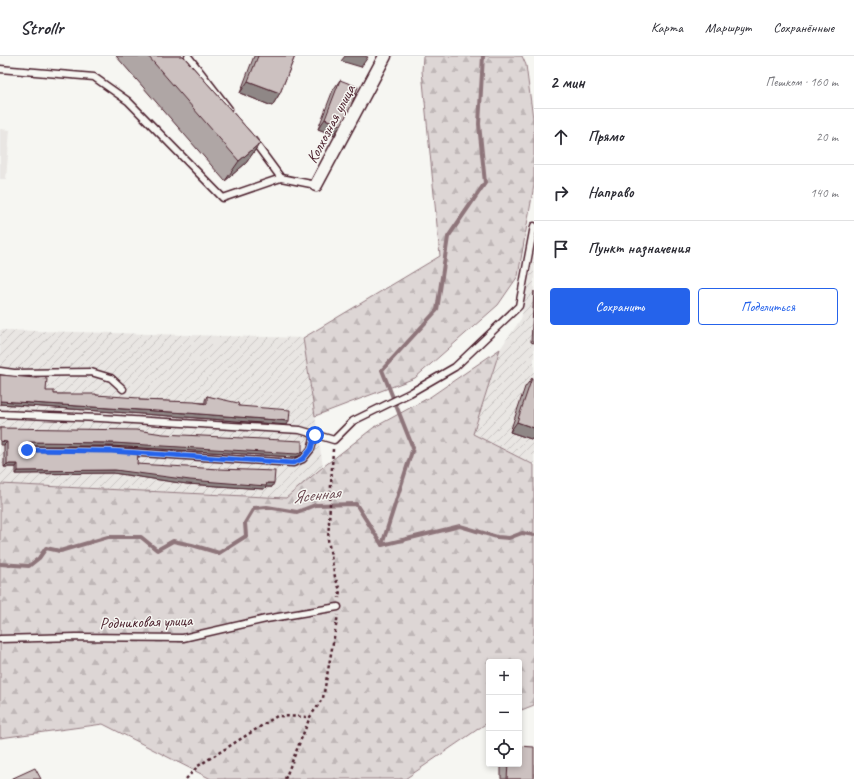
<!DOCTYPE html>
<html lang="ru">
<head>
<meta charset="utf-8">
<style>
	body { margin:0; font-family:Caveat,sans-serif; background:#f2f2f3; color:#2b2b33 }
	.controls { position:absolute; right:12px; bottom:12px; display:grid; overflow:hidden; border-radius:4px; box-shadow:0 2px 6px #0003 }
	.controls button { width:36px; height:36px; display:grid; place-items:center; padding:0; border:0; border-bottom:1px solid #e1e1e2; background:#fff; color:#2b2b33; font:20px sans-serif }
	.stop { position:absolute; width:12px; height:12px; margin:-9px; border:3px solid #2563eb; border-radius:50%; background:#fff }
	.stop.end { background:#2563eb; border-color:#fff; box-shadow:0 1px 4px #0008 }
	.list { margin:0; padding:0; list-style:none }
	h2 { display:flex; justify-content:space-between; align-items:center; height:52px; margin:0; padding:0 16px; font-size:17px }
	h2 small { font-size:13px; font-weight:400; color:#7c7c81 }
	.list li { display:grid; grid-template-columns:26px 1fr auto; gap:12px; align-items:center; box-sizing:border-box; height:56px; padding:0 16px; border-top:1px solid #e1e1e2 }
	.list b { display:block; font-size:15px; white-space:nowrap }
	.list em { font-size:13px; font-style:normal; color:#7c7c81 }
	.actions { display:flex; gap:8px; padding:12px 16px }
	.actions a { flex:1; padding:9px 0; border:1px solid #2563eb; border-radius:4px; text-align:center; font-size:14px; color:#2563eb }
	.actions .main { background:#2563eb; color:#fff }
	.icon { flex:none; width:22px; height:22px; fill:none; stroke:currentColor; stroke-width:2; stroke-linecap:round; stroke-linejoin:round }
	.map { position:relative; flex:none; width:534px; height:723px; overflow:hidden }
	header { display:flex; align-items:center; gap:24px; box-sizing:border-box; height:56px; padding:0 20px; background:#fff; border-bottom:1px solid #e1e1e2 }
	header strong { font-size:19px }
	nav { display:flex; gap:22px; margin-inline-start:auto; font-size:14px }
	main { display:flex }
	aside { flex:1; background:#fff }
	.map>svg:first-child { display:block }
	.built { fill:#e9e6e3 }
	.industrial { fill:url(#industrial-furrows) }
	.forest { fill:url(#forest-firs); stroke:#947a80 }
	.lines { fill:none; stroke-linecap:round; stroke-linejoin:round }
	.stream { stroke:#8e747a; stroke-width:4 }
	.service-casing { stroke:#4a1f2b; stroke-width:9 }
	.minor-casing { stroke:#4a1f2b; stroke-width:15 }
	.path { stroke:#4a1f2b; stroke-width:2.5; stroke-dasharray:3 3; stroke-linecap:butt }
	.service { stroke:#f6f6f2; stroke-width:6 }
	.minor { stroke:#f6f6f2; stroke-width:12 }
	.wall { fill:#afa6a5; stroke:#4a1f2b }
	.shaded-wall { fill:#8f8786; stroke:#4a1f2b }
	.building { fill:#ccc1c0; stroke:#4a1f2b }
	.route { stroke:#2563eb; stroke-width:5 }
	.labels { text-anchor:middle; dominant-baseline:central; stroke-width:3; stroke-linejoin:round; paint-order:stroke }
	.street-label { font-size:16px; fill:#4a1f2b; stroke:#f6f6f2 }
	.water-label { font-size:17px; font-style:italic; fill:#6c4a52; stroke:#f6f6f2 }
</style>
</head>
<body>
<header>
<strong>Strollr</strong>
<nav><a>Карта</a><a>Маршрут</a><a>Сохранённые</a></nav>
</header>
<main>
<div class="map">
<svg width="534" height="723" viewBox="0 0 534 723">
	<defs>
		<pattern id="industrial-furrows" width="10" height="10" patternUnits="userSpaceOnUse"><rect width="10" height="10" fill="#e9e6e3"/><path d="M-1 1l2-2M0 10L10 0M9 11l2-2" fill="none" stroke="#c9c5c3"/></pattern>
		<pattern id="forest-firs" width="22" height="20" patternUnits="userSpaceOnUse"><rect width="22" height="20" fill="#ddd6d5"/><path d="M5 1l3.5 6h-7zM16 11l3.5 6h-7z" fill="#bfb7b7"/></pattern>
	</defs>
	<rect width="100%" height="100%" fill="#f6f6f2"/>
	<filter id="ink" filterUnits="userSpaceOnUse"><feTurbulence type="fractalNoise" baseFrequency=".025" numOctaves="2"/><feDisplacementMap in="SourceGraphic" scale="8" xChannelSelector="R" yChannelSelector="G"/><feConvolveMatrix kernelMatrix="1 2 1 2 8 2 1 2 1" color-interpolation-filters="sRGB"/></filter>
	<g filter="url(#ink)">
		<polygon class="built" points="0,73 10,74 6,123 0,123"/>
		<g class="industrial">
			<polygon points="534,201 534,409 473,378 500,293 521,263"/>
			<polygon points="0,274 303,282 323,411 286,442 0,428"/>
		</g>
		<g class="forest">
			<polygon points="423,0 522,0 526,9 534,70 534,129 518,220 498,249 415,322 315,360 303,282 440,200 422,15"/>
			<polygon points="500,293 473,378 534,409 534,649 519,655 519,606 489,606 489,667 484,669 405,723 211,723 103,668 0,682 0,428 286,442 323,411 373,372 430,341"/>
		</g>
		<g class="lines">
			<g class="stream">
				<polyline points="382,489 413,392 382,314 437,254 448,181 485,127 479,68 483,0"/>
				<polyline points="0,508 29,510 39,502 46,492 60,495 108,481 141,481 157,494 173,485 192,489 219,497 246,480 245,467 254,452 267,451 297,456 315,449 356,448 382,489 460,470 497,481 509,482 522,477 534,479"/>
			</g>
			<g class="service-casing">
				<g id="service">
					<polyline points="188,0 229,53"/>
					<polyline points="0,13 94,21 128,45 223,142 281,122"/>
					<polyline points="253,84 281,122 316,129"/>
					<polyline points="0,315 14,317 91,316 111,322 123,333"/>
					<polyline points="0,358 100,362 300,374 334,384 353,365 410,337 455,311 519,250 534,170"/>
					<polyline points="27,394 111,395 293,407 303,403 311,393 315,379"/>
					<polyline points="0,583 76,581 183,582 266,563 338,551"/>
				</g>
			</g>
			<g class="minor-casing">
				<polyline id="minor" points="316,129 385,0"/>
			</g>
			<g class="path">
				<polyline points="333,393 328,484 335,521 340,534 339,542"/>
				<polyline points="186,723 198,710 277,660 310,661"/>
				<polyline points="285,723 310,661 323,642 338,559"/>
			</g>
			<use href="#service" class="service"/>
			<use href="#minor" class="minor"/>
		</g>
		<g class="wall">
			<polygon points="116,0 183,0 260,87 246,107 225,125"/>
			<polygon points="254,0 295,0 280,37 272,50 240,37"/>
			<polygon points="340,24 334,79 318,73 333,34"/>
			<polygon points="534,235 534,287 531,286"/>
			<polygon points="532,322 534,323 534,384 510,376 525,331"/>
			<polygon points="46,335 54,338 96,339 139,344 205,347 205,344 207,340 239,350 287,369 185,361 0,348"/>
			<polygon points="0,372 299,400 295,401 111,390 25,390 26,393 29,395 137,408 272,431 266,431 264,433 187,428 113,417 16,418 16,411 4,411 4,389"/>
			<polygon points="503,708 519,708 534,723 501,723 501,710"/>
		</g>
		<g class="shaded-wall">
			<polygon points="345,0 364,0 368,1 361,11 341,5"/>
			<polygon points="248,25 280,37 272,50 240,37"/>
			<polygon points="325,63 341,69 334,79 318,73"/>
			<polygon points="260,87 246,107 225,125 239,105"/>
			<polygon points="0,345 187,357 289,365 287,369 185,361 0,348"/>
			<polygon points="517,366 534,372 534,384 510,376"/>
			<polygon points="0,385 7,386 4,389 0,389"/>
			<polygon points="29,386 113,387 302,396 299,400 295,401 111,390 24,390 27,387"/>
			<polygon points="7,408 18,408 16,411 4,411"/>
			<polygon points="115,414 267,427 274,427 272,431 266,431 264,433 187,428 113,417 16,418 18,415"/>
		</g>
		<g class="building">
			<polygon points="148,0 183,0 260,87 239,105"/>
			<polygon points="258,0 295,0 280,37 248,25"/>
			<polygon points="340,24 358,31 350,52 341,69 325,63"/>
			<polygon points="0,319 47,323 46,335 54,335 54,338 96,338 96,339 139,342 139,344 194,346 207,348 207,340 238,347 239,350 290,354 289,365 187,357 0,345"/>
			<polygon points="532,322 534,323 534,372 517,366"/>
			<polygon points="0,372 136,374 163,378 302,385 302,396 297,398 113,387 29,386 27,387 25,390 26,393 29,395 113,396 138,398 137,408 219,413 275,415 274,427 267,427 266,430 190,424 115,414 18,415 18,408 7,408 7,386 0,385"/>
			<polygon points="519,690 534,691 534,723 507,723 508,708 519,708"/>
			<polygon points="35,712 41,723 11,723"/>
		</g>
	</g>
	<g class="lines" filter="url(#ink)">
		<polyline class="route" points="27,394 111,395 293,407 303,403 311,393 315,379"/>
	</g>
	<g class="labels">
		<g class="street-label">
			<text transform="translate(331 68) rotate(-62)">Колхозная улица</text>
			<text transform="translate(146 566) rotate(-2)">Родниковая улица</text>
		</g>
		<g class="water-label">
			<text transform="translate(316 439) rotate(-6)">Ясенная</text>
		</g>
	</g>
</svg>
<div class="controls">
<button>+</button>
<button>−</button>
<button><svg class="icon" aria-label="locate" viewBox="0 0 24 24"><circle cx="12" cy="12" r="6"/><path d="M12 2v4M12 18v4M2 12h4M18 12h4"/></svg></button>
</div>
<div class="stop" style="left:315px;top:379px"></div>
<div class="stop end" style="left:27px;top:394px"></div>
</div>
<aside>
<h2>2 мин<small>Пешком · 160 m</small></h2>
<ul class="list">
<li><svg class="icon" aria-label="ahead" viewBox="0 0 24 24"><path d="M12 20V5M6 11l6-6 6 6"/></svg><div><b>Прямо</b></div><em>20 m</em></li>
<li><svg class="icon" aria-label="right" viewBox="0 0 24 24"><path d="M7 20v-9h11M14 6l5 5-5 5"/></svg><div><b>Направо</b></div><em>140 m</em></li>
<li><svg class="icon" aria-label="arrive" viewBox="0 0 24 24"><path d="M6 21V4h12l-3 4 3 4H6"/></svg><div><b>Пункт назначения</b></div></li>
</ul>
<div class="actions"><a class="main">Сохранить</a><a>Поделиться</a></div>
</aside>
</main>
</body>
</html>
